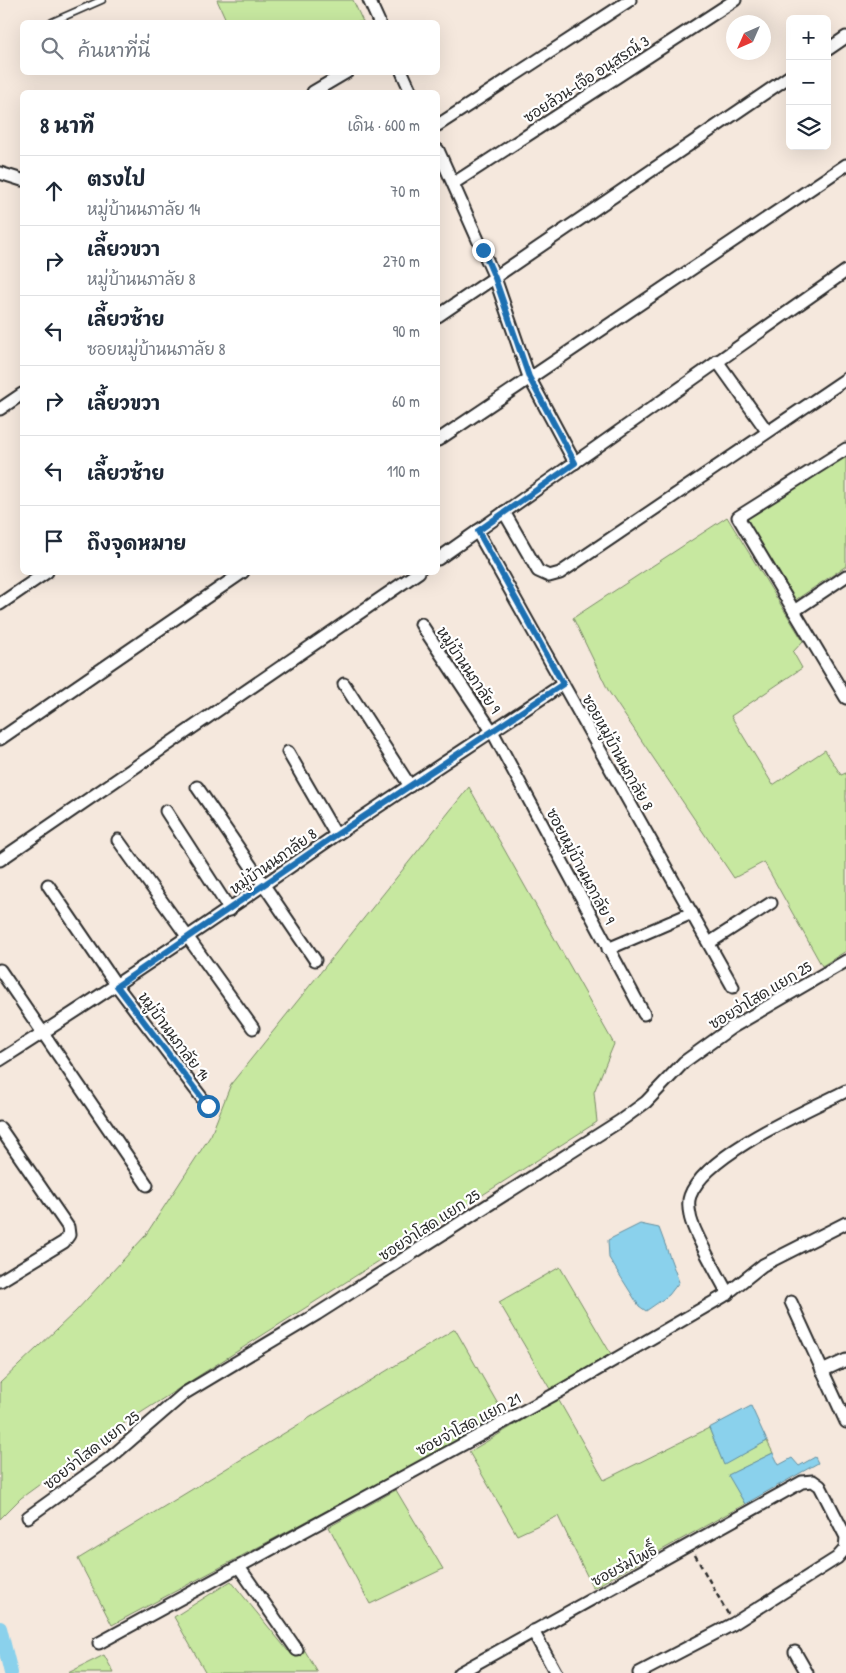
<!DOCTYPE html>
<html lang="th">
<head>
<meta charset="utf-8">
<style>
	body { margin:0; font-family:"Patrick Hand","Playpen Sans Thai",sans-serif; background:#f6f6f7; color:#1f2937 }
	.controls { position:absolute; right:15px; top:15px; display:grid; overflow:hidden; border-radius:8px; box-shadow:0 5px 20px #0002 }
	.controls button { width:45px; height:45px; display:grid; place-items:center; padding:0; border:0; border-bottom:1px solid #e0e1e3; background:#fff; color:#1f2937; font:25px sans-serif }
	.compass { position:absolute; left:726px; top:15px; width:45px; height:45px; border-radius:50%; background:#fff; box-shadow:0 5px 20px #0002; rotate:225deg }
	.stop { position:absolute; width:15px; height:15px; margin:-11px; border:4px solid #1f6fb2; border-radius:50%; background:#fff }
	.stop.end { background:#1f6fb2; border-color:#fff; box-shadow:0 1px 5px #0008 }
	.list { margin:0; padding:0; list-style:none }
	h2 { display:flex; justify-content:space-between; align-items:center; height:65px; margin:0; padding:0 20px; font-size:21px }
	h2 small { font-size:16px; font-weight:400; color:#747a83 }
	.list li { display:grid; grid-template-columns:32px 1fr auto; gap:15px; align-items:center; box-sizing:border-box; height:70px; padding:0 20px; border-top:1px solid #e0e1e3 }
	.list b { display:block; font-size:19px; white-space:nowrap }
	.list p { margin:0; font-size:16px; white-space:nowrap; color:#747a83 }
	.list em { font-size:16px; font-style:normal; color:#747a83 }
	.icon { flex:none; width:28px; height:28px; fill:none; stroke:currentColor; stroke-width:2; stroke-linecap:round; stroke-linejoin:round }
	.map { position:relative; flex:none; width:846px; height:1673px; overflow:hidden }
	.search { position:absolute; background:#fff; box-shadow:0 5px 20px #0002; left:20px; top:20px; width:420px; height:55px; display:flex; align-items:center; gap:12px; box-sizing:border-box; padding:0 18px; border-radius:8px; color:#747a83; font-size:19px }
	.panel { position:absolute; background:#fff; box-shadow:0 5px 20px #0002; left:20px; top:90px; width:420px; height:485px; border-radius:8px }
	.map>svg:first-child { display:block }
	.green { fill:#c7e8a0; stroke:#798a66 }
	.water { fill:#8ad1ec; stroke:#648f9f }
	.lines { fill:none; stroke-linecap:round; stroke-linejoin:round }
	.canal { stroke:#8ad1ec; stroke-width:14 }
	.lane-casing { stroke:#2b2b2b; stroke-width:9 }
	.street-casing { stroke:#2b2b2b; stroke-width:15 }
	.path { stroke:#2b2b2b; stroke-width:2.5; stroke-dasharray:5 4; stroke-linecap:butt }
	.lane { stroke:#fff; stroke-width:5.5 }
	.street { stroke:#fff; stroke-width:11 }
	.route { stroke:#1f6fb2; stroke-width:6 }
	.labels { text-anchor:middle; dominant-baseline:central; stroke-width:4.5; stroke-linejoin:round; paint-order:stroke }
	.street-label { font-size:15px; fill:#2b2b2b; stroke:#fff }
</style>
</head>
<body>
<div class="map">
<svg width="846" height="1673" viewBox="0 0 846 1673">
	<rect width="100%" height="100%" fill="#f5e8dd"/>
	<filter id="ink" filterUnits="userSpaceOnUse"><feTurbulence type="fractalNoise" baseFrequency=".02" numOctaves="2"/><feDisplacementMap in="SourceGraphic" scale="10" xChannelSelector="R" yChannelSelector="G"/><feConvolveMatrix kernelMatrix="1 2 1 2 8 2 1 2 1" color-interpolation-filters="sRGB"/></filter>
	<g filter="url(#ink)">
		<g class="green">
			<polygon points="217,0 353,0 363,22 227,22"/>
			<polygon points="846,455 846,566 794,601 744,518"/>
			<polygon points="727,517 803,641 793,652 802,668 731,716 773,785 825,750 841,775 846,773 846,951 822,966 764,862 734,878 609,692 573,618"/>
			<polygon points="469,787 614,1044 594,1092 597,1122 120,1426 21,1498 0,1519 0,1383 76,1311 145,1236 211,1135 231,1084"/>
			<polygon points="560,1267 611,1354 550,1389 499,1302"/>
			<polygon points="455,1329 503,1413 429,1456 112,1625 78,1559"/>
			<polygon points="558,1399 604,1480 709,1428 724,1464 767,1441 773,1453 729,1475 745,1504 593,1588 558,1516 517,1535 469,1452"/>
			<polygon points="396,1490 443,1569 370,1604 329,1527"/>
			<polygon points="231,1581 288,1651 301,1644 318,1673 206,1673 174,1617"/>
			<polygon points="104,1655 114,1673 68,1673"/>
		</g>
		<g class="water">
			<polygon points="640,1224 659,1228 679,1282 669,1295 646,1311 639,1306 609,1258 608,1240"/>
			<polygon points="751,1406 767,1441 724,1465 709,1428"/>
			<polygon points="773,1453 779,1465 792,1458 799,1466 815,1457 818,1463 745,1504 728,1475"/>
		</g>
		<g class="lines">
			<polyline class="canal" points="0,1628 11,1673"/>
			<g class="lane-casing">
				<polyline id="lane" points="52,22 102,0"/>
			</g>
			<g class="street-casing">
				<g id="street">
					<polyline points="369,0 379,22"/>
					<polyline points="827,50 846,37"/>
					<polyline points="402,72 411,92"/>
					<polyline points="313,92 347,72"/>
					<polyline points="438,125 630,0"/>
					<polyline points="438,150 495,278 529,377 575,463"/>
					<polyline points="0,173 22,180"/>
					<polyline points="454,183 735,0"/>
					<polyline points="438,316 790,76"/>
					<polyline points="717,361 767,431"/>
					<polyline points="0,409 22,394"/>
					<polyline points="438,440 846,165"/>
					<polyline points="846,449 738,517 846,698"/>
					<polyline points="504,512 538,571 549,576 560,573 846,379"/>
					<polyline points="477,531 733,987"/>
					<polyline points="438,559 846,271"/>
					<polyline points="0,604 47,572"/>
					<polyline points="794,611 846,576"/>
					<polyline points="421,624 492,731 644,1014"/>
					<polyline points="344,684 410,786"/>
					<polyline points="0,739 243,572"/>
					<polyline points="288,752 336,835"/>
					<polyline points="197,787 315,960"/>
					<polyline points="166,811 230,910"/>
					<polyline points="118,840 253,1028"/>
					<polyline points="0,860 419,572"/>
					<polyline points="48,885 117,986 208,1106"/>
					<polyline points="709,943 771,903"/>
					<polyline points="608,949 692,913"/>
					<polyline points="0,970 147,1185"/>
					<path d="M0,1060C114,988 225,912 336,835C411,784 487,735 563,684"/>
					<polyline points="0,1128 68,1227 69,1235 64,1242 0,1281"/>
					<path d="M728,1294C720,1278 691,1229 690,1215C689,1210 688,1201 690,1196C705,1154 806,1111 846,1091"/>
					<polyline points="791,1302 846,1422"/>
					<polyline points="822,1371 846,1360"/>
					<polyline points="28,1517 110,1458 185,1393 317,1314 620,1121 646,1102 684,1062 731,1028 846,961"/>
					<polyline points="239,1567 297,1650"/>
					<polyline points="533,1631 556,1673"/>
					<polyline points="99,1643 557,1393 724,1296 763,1265 846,1223"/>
					<polyline points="795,1652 807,1673"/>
					<polyline points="459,1673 802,1482 813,1481 820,1486 846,1537 845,1549 837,1558 733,1624 639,1673"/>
				</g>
			</g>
			<polyline class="path" points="695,1555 728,1614"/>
			<use href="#lane" class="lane"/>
			<use href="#street" class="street"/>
		</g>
	</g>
	<g class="lines" filter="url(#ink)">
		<polyline class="route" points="208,1106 117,986 336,835 563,684 478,531 575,463 529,377 495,278 483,250"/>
	</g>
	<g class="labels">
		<g class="street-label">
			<text transform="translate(586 79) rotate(-33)">ซอยล้วน-เจือ อนุสรณ์ 3</text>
			<text transform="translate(469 670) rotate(56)">หมู่บ้านนภาลัย 9</text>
			<text transform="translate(618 752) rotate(61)">ซอยหมู่บ้านนภาลัย 8</text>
			<text transform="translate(273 861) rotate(-35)">หมู่บ้านนภาลัย 8</text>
			<text transform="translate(581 866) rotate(62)">ซอยหมู่บ้านนภาลัย 9</text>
			<text transform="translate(760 995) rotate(-31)">ซอยจ่าโสด แยก 25</text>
			<text transform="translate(174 1036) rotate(53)">หมู่บ้านนภาลัย 14</text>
			<text transform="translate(429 1225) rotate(-33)">ซอยจ่าโสด แยก 25</text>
			<text transform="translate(468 1424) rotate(-28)">ซอยจ่าโสด แยก 21</text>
			<text transform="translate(91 1450) rotate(-38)">ซอยจ่าโสด แยก 25</text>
			<text transform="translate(624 1565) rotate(-28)">ซอยร่มโพธิ์</text>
		</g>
	</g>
</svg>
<div class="controls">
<button>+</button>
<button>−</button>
<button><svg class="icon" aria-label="layers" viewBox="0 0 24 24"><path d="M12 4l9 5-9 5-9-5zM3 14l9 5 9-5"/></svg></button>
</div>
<svg class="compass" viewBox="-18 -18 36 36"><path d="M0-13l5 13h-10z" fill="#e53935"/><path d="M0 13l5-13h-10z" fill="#747a83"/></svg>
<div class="stop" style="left:208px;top:1106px"></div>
<div class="stop end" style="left:483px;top:250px"></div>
<div class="search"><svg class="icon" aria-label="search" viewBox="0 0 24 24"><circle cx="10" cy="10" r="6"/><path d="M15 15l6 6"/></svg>ค้นหาที่นี่</div>
<section class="panel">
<h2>8 นาที<small>เดิน · 600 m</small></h2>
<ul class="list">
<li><svg class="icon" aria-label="ahead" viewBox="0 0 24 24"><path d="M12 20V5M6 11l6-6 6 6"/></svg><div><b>ตรงไป</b><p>หมู่บ้านนภาลัย 14</p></div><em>70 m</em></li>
<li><svg class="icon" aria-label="right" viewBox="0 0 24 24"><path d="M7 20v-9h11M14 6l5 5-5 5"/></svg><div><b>เลี้ยวขวา</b><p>หมู่บ้านนภาลัย 8</p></div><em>270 m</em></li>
<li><svg class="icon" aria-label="left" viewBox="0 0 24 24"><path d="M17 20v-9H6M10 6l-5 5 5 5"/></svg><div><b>เลี้ยวซ้าย</b><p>ซอยหมู่บ้านนภาลัย 8</p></div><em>90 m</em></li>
<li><svg class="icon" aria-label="right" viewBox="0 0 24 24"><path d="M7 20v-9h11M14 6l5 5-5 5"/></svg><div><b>เลี้ยวขวา</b></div><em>60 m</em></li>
<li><svg class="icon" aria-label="left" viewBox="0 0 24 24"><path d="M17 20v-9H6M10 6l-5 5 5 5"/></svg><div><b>เลี้ยวซ้าย</b></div><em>110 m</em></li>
<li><svg class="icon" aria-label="arrive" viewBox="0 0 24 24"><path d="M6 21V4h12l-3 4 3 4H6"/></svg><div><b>ถึงจุดหมาย</b></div></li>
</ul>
</section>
</div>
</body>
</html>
